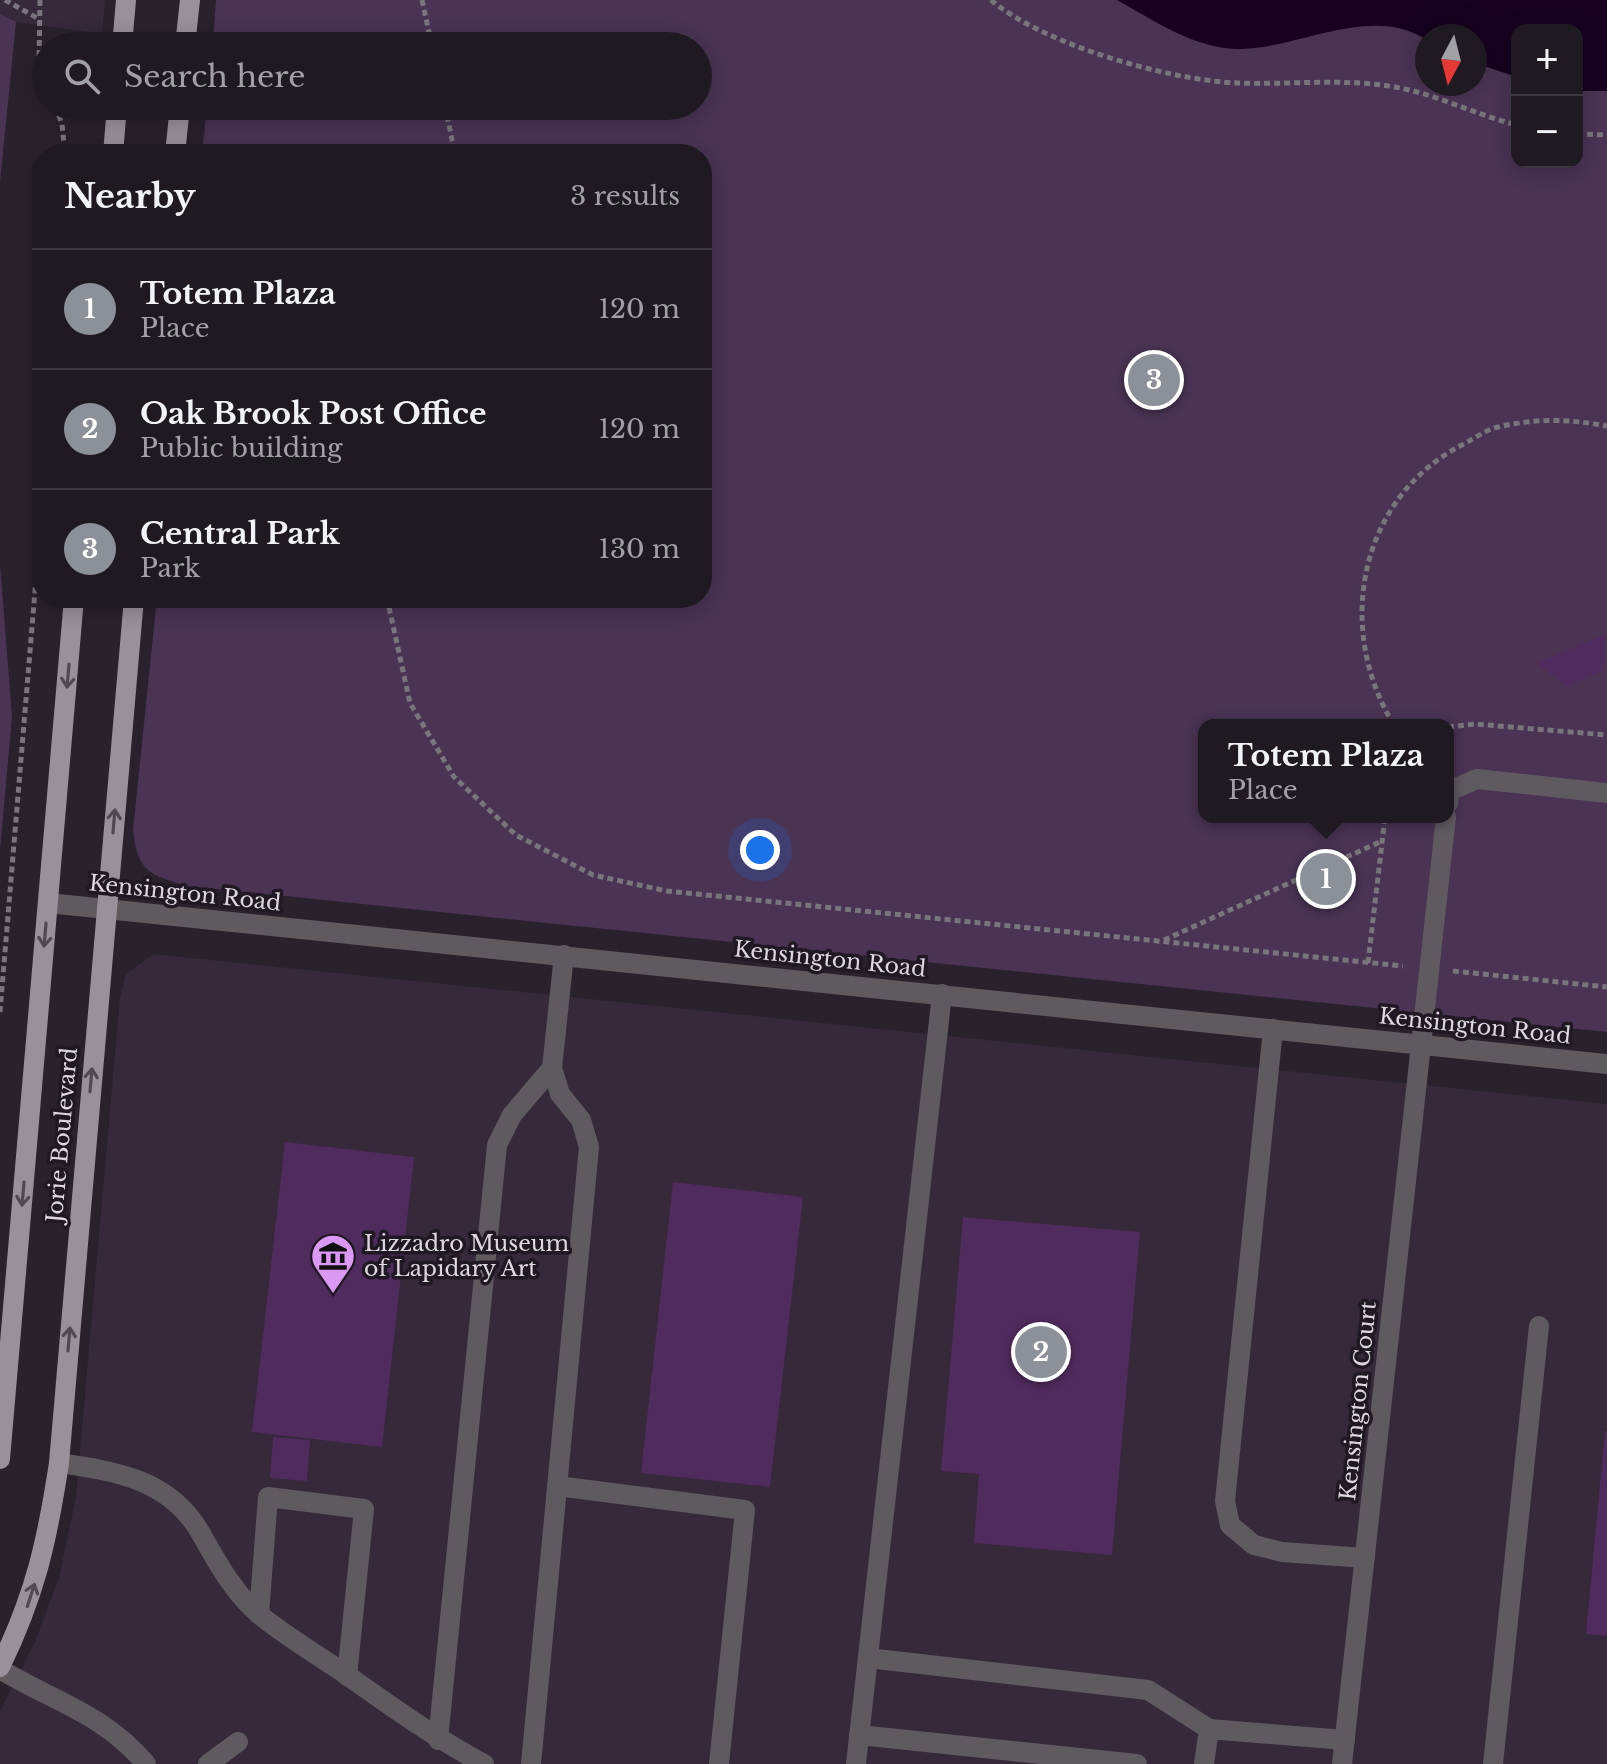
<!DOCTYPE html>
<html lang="en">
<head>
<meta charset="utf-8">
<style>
	body { margin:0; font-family:"Libre Baskerville",serif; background:#27232a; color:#f1f3f6 }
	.controls { position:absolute; right:24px; top:24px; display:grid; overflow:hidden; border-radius:16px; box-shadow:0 4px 20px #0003 }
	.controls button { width:72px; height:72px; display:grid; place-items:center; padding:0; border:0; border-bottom:2px solid #3c3840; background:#1f1a22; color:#f1f3f6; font:40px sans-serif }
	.compass { position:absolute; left:1415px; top:24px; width:72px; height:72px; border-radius:50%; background:#1f1a22; box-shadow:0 4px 20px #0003; rotate:187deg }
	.you { position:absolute; left:760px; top:850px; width:28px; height:28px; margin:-20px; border:6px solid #fff; border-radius:50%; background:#1a73e8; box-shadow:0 0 0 12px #1a73e833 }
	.badge { display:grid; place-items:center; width:52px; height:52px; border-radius:50%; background:#8c9099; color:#fff; font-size:26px; font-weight:700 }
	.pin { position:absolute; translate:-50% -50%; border:4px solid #fff; box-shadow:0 2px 8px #0006 }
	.popup { position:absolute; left:1198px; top:719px; width:256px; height:104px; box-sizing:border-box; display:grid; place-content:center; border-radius:16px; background:#1f1a22; filter:drop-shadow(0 2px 6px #0005); font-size:26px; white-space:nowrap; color:#a1a1a5 }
	.popup b { font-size:30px; color:#f1f3f6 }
	.popup::after { content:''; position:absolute; left:50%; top:100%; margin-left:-16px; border:16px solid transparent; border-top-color:#1f1a22 }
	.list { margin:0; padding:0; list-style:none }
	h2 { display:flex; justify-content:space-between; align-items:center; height:104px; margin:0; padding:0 32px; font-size:34px }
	h2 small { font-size:26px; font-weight:400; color:#a1a1a5 }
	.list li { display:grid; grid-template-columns:52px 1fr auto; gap:24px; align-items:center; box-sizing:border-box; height:120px; padding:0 32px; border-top:2px solid #3c3840 }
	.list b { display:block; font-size:30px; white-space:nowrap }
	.list p { margin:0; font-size:26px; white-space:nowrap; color:#a1a1a5 }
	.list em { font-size:26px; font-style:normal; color:#a1a1a5 }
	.icon { flex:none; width:44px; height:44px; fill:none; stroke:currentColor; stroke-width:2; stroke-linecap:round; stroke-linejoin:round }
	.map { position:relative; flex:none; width:1607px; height:1764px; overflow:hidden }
	.search { position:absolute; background:#1f1a22; box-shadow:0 4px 20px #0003; left:32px; top:32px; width:680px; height:88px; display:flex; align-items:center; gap:20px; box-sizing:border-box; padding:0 28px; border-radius:44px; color:#a1a1a5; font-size:30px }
	.panel { position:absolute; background:#1f1a22; box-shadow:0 4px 20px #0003; left:32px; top:144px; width:680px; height:464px; border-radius:32px }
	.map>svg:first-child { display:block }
	.built { fill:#35293a }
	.green { fill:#4a3353; fill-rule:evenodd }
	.water { fill:#170020 }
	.building { fill:#502b5e }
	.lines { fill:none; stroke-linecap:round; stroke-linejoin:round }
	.path { stroke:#7a747d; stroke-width:5; stroke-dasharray:6 4; stroke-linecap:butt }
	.minor { stroke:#5f5a60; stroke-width:20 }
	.major { stroke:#98909b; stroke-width:20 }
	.oneway { stroke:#504853 }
	.labels { text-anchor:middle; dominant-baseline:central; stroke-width:7; stroke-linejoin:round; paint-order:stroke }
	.street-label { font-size:22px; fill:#ddd8df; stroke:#201823 }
	.poi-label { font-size:22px; fill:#ddd8df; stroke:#201823; text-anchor:start }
</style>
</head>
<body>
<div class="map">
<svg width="1607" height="1764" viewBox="0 0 1607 1764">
	<rect width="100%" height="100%" fill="#29222d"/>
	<g class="built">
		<polygon points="0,0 105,0 102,34 16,22 0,14"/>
		<polygon points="153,954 1607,1104 1607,1764 0,1764 0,1711 35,1642 59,1578 76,1497 120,997 126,974"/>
	</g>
	<g class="green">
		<path d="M216,0H1607V1032L188,886C149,875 138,872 133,830L157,598H702V154H202L207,106H698V46H213ZM1517,30H1577V162H1517ZM1427,36H1475V84H1427ZM1204,725H1448V817H1204Z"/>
		<polygon points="0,14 16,22 0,182"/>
		<polygon points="0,564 12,717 0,850"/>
	</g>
	<path class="water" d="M1117,0H1607V91H1577V30H1517V77L1475,63V36H1427V40C1373,4 1301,47 1242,49C1196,50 1155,21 1117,0Z"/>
	<g class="building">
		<polygon points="1605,635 1602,671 1567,686 1536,663"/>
		<polygon points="285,1142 414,1157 382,1447 252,1432"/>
		<polygon points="673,1182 803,1197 770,1487 641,1473"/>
		<polygon points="963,1217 1140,1232 1112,1555 974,1543 979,1474 941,1471"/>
		<polygon points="1605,1431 1607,1431 1607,1636 1586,1634"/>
		<polygon points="273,1437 310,1440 307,1481 270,1478"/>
	</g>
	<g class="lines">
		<g class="path">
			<polyline points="5,0 39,19"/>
			<polyline points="40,0 39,62 46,82"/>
			<polyline points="422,0 432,46"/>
			<path d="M991,0C1044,45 1168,80 1237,83C1289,85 1343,78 1395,87C1436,94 1476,115 1517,125"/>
			<polyline points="55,106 62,124 65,154"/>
			<polyline points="445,106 455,154"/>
			<polyline points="1577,134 1607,135"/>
			<polyline points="387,598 410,703 454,777 516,835 593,875 667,891 1403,966"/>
			<path d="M1394,725C1335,630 1358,500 1460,446C1472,440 1485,430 1498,427C1536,418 1569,419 1607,426"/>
			<polyline points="1448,727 1475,724 1607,735"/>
			<polyline points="1164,940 1382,841"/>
			<polyline points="1368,963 1385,817"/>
			<polyline points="1453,971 1607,987"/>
			<polyline points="0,1012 42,507"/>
		</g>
		<g class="minor">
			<polyline points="1448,803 1449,791 1477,779 1607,793"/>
			<polyline points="48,903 1607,1064"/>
			<polyline points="1273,1029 1225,1501 1230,1525 1254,1545 1282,1552 1365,1558"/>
			<path d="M59,1463C115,1471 169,1479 200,1532C217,1562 234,1594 261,1616C286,1636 314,1653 341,1671C388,1704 433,1737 484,1764"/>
			<polyline points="557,1486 745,1510 719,1764"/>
			<polyline points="259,1614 268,1497 364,1509 347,1676"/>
			<polyline points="868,1658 1148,1690 1209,1729"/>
			<path d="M0,1669C54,1702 103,1713 146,1764"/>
			<polyline points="859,1735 1137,1764"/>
			<polyline points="438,1740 497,1145 512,1115 552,1068"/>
			<polyline points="208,1764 238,1742"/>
			<polyline points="531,1764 589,1147 581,1120 560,1094 552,1068 564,955"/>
			<polyline points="856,1764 942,994"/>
			<polyline points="1204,1764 1209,1729 1345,1740"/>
			<polyline points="1342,1764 1446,817"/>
			<polyline points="1493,1764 1539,1326"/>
		</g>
		<g class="major">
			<polyline points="122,46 126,0"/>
			<polyline points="185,46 190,0"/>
			<polyline points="113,154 117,106"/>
			<polyline points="175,154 180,106"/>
			<polyline points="0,1459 74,598"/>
			<path d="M0,1667C35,1595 47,1542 59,1463L134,598"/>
		</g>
	</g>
	<defs><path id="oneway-shaft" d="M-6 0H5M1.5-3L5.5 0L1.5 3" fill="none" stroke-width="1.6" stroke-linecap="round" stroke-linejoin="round" transform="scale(2)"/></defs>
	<g class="oneway">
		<use href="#oneway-shaft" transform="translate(68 676) rotate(95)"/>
		<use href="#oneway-shaft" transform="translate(114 821) rotate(-85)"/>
		<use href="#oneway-shaft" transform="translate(45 935) rotate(95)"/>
		<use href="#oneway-shaft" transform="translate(91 1080) rotate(-85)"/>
		<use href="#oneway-shaft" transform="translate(23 1194) rotate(95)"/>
		<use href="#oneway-shaft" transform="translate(69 1339) rotate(-85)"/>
		<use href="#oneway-shaft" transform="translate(31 1595) rotate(-72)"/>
	</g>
	<defs>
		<g id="museum-pin" transform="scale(2.3)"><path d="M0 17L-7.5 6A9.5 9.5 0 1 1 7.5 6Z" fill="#db99f5" stroke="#201823"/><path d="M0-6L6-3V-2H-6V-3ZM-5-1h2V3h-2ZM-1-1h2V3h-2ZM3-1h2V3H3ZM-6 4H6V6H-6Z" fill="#111"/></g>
	</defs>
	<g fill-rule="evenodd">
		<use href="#museum-pin" x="333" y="1256"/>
	</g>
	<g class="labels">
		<g class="street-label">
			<text transform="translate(185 893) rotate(6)">Kensington Road</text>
			<text transform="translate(830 959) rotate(6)">Kensington Road</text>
			<text transform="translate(1475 1026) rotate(6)">Kensington Road</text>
			<text transform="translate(62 1135) rotate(-85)">Jorie Boulevard</text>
			<text transform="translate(1358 1401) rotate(-84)">Kensington Court</text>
		</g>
		<g class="poi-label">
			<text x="364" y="1243">Lizzadro Museum<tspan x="364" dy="25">of Lapidary Art</tspan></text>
		</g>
	</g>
</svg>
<div class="controls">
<button>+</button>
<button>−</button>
</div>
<svg class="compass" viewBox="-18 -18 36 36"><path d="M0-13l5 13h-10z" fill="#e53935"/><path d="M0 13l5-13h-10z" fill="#a1a1a5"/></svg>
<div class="you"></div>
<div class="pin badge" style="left:1326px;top:879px">1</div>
<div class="popup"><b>Totem Plaza</b>Place</div>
<div class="pin badge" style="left:1041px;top:1352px">2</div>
<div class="pin badge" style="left:1154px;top:380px">3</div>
<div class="search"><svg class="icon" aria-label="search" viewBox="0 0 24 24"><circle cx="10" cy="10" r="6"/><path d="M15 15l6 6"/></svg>Search here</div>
<section class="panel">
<h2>Nearby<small>3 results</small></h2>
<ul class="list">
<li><span class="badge">1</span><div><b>Totem Plaza</b><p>Place</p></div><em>120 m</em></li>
<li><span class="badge">2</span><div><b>Oak Brook Post Office</b><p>Public building</p></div><em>120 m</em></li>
<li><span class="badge">3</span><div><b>Central Park</b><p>Park</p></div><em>130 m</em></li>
</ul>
</section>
</div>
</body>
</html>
